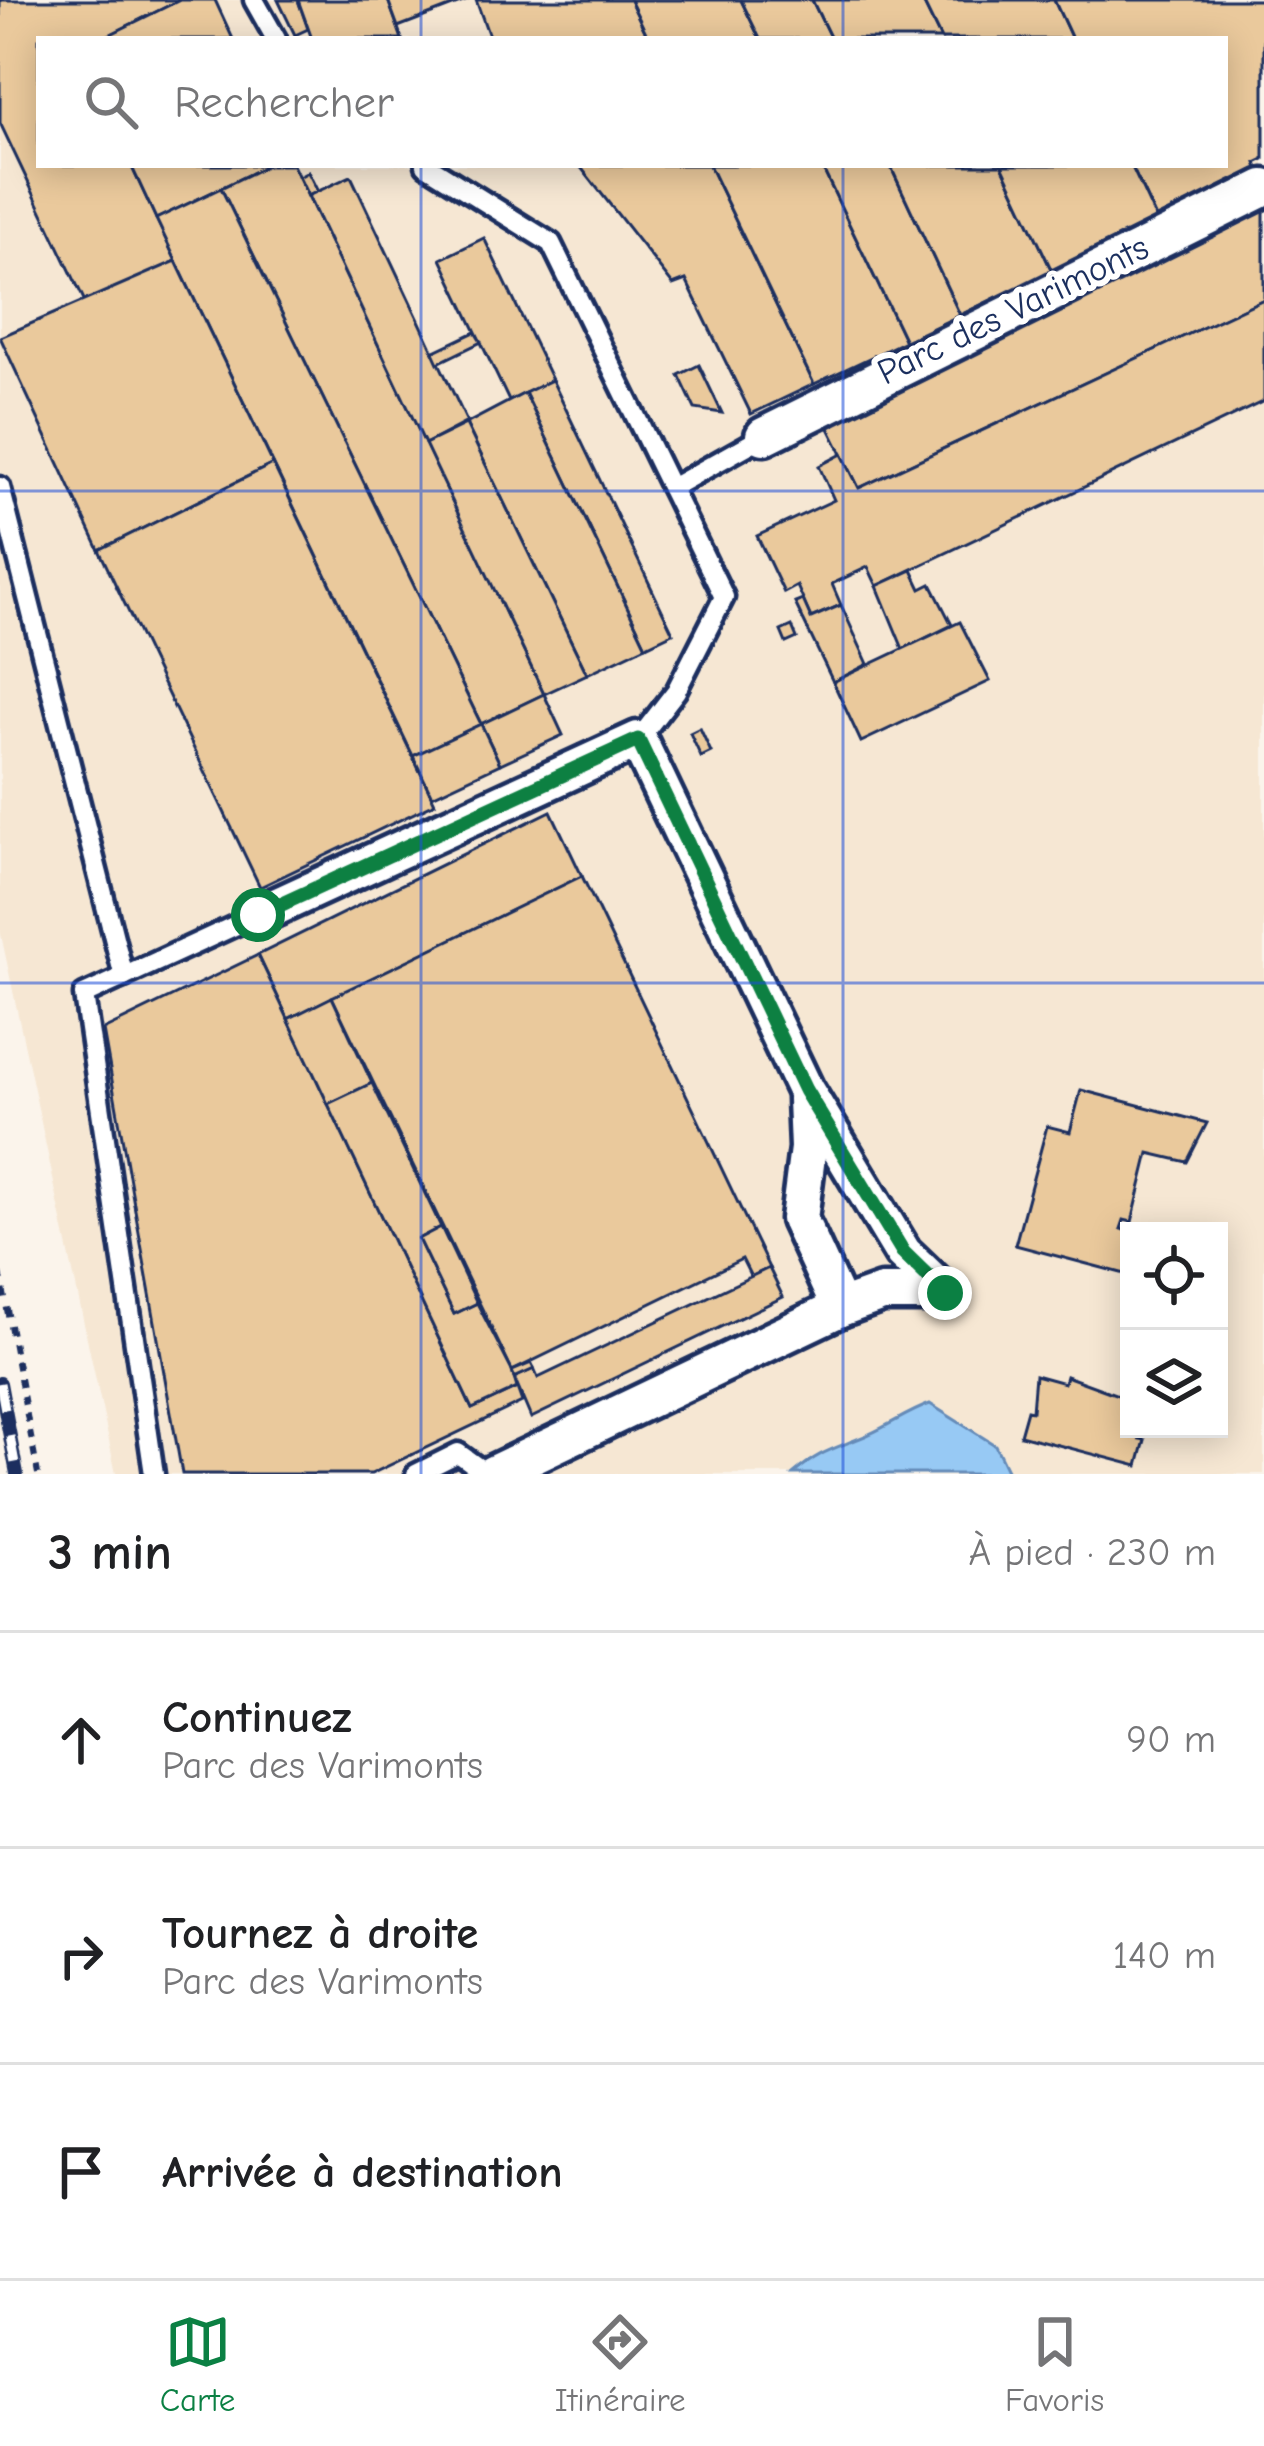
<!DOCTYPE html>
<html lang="fr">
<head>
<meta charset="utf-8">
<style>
	body { margin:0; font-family:"Comic Neue",sans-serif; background:#f2f2f2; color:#202124 }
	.controls { position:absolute; right:36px; bottom:36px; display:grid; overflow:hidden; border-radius:0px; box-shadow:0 6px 30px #0003 }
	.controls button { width:108px; height:108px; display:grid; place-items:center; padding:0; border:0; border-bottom:3px solid #e0e0e0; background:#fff; color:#202124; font:60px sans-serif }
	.stop { position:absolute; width:36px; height:36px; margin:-27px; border:9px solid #0b8043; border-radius:50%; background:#fff }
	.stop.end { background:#0b8043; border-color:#fff; box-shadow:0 3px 12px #0008 }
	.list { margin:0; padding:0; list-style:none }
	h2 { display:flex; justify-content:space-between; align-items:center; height:156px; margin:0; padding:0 48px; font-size:51px }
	h2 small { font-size:39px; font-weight:400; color:#757577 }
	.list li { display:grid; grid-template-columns:78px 1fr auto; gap:36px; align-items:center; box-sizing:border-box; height:216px; padding:0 48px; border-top:3px solid #e0e0e0 }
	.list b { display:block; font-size:45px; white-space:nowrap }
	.list p { margin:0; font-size:39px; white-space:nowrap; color:#757577 }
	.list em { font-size:39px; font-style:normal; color:#757577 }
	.icon { flex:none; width:66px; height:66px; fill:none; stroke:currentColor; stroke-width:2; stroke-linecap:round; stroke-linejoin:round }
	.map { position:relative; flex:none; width:1264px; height:1474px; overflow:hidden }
	.search { position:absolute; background:#fff; box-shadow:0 6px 30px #0003; left:36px; right:36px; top:36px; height:132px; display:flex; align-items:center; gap:30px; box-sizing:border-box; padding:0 42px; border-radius:0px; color:#757577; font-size:45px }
	.sheet { height:804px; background:#fff }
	nav { display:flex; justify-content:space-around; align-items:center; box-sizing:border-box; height:168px; border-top:3px solid #e0e0e0; background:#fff; font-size:33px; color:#757577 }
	nav a { display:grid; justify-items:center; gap:6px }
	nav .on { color:#0b8043 }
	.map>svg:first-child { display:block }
	.built { fill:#f6e7d3; fill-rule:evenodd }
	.water { fill:#97c9f4; stroke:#658bb8; stroke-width:3 }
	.building { fill:#eac99c; stroke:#1b2f5e; stroke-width:3 }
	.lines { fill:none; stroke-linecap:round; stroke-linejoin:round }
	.lane-casing { stroke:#1b2f5e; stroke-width:27 }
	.street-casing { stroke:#1b2f5e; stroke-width:45 }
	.path { stroke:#1b2f5e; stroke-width:6; stroke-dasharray:9 9; stroke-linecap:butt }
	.lane { stroke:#fff; stroke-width:18 }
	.street { stroke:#fff; stroke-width:36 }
	.rail-casing { stroke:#1b2f5e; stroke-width:14 }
	.rail { stroke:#fff; stroke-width:9; stroke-dasharray:27; stroke-linecap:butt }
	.route { stroke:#0b8043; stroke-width:15 }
	.grid { fill:none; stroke:#1d4ed8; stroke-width:3; stroke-opacity:0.55 }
	.labels { text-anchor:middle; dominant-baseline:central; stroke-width:12; stroke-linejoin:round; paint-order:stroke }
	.street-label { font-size:36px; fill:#1b2f5e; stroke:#fff }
</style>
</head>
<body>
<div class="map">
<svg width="1264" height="1474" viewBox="0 0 1264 1474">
	<rect width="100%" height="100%" fill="#fbf4eb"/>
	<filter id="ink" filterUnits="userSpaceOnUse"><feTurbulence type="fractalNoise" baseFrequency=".00833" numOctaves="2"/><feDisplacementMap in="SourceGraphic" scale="24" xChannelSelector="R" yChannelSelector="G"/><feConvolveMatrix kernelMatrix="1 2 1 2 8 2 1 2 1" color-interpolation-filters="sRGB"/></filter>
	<g filter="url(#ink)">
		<path class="built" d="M0,0H1264V1474H116L0,930ZM39,39H1225V165H39ZM1129,1231H1219V1429H1129Z"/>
		<path class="water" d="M930,1404L995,1445L1009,1474H793C819,1452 830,1450 860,1438C884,1429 905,1413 930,1404Z"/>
		<g class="building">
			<polygon points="0,0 180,0 101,39 39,39 39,165 131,165 176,261 86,304 0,123"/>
			<polygon points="180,0 215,0 233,39 101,39"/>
			<polygon points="278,0 298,0 308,29 295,35"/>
			<polygon points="298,0 388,0 402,39 312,39"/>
			<polygon points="388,0 468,0 398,27"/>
			<polygon points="476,0 630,0 649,39 490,39"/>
			<polygon points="630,0 741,0 760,39 649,39"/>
			<polygon points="741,0 812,0 831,39 760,39"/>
			<polygon points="812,0 922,0 941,39 831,39"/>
			<polygon points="922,0 1054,0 1072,39 941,39"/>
			<polygon points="1054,0 1264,0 1264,159 1256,163 1260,173 1157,221 1131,165 1225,165 1225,39 1072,39"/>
			<polygon points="131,165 268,165 156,219"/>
			<polygon points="268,165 293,165 544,694 481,724 221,188"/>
			<polygon points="579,165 709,165 814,384 751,414 686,280 673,285"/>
			<polygon points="709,165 821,165 905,341 814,384"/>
			<polygon points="821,165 890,165 960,315 905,341"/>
			<polygon points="890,165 1002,165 1052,271 960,315"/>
			<polygon points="1002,165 1131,165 1157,221 1052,271"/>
			<polygon points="308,172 318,192 308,196 299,177"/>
			<polygon points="351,176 467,422 425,444 308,196"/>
			<polygon points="221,188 481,724 413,756 156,219"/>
			<polygon points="1264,210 1264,299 859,488 824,418"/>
			<polygon points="484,238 552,380 509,401 441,259"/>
			<polygon points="176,261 273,464 99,550 0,337"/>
			<polygon points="1264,299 1264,401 877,586 868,567 832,584 841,605 811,618 797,586 784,593 757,536 834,500 819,466 842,454 859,488"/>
			<polygon points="475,332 481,342 438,363 433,352"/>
			<polygon points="699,365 722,413 695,409 679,375"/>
			<polygon points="552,380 673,633 646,646 525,393"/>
			<polygon points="525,393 646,646 587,674 466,424"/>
			<polygon points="466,424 587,674 544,694 425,444"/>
			<polygon points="273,464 435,803 260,887 99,550"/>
			<polygon points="912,570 921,589 931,584 952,625 903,649 877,586"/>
			<polygon points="803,600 811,618 841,605 868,664 833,682 795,603"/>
			<polygon points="960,622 990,681 861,742 833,682"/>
			<polygon points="792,626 797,638 786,643 781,631"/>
			<polygon points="544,694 563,735 500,764 481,724"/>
			<polygon points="481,724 500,764 432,796 413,756"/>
			<polygon points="700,728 711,752 701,757 690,733"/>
			<polygon points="551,811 582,876 288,1019 258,955"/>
			<polygon points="582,876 769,1268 751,1277 742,1259 512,1371 332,997"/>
			<polygon points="258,955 472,1409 517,1388 522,1402 371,1474 182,1474 103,1030"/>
			<polygon points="332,997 372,1083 328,1104 288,1019"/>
			<polygon points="372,1083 441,1227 418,1239 454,1314 477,1303 512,1371 517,1388 472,1409 328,1104"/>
			<polygon points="1081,1090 1207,1123 1187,1162 1149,1153 1132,1222 1124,1220 1121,1229 1129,1231 1129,1275 1015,1245 1047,1126 1070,1132"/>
			<polygon points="441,1227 477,1303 454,1314 418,1239"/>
			<polygon points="769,1268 783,1297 531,1418 514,1378 534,1369 538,1378"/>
			<polygon points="531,1363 534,1369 514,1378 512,1371"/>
			<polygon points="1035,1375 1064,1383 1066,1376 1129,1399 1129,1429 1148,1429 1140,1439 1145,1440 1138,1466 1020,1435 1027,1410 1032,1411"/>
		</g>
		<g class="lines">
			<g class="lane-casing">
				<g id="lane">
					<polyline points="254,0 276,39"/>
					<polyline points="426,165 551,243 724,597 676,691 638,740"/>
					<polyline points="0,487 124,977"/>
					<polyline points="671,488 764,436"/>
					<polyline points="154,1474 84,995 258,915"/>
					<polyline points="416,1474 458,1453 487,1474"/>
				</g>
			</g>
			<g class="street-casing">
				<g id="street">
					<polyline points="764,436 1264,188"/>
					<polyline points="258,915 638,740 805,1090 903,1253 945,1293"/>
					<polyline points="806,1099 808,1148 799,1219 840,1308"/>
					<polyline points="493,1474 840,1308 882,1293 945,1293"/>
				</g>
			</g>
			<polyline class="path" points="0,1272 38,1474"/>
			<use href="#lane" class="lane"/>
			<use href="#street" class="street"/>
			<g class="rail-casing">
				<polyline id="rail" points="0,1383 17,1474"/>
			</g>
			<use href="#rail" class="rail"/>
		</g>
	</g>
	<g class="lines" filter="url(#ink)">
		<polyline class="route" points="258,915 638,740 805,1090 903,1252 945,1293"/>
	</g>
	<path class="grid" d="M421,0V39M843,0V39M421,165V1474M843,165V1474M0,491H1264M0,983H1264"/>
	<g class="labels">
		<g class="street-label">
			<text transform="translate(1013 310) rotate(-26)">Parc des Varimonts</text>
		</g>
	</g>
</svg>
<div class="controls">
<button><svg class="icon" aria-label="locate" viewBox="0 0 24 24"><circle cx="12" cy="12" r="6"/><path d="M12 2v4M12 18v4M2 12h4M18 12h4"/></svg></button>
<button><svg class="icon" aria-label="layers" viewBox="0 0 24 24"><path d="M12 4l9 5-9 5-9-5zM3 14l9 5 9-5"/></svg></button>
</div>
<div class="stop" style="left:258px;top:915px"></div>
<div class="stop end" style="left:945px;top:1293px"></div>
<div class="search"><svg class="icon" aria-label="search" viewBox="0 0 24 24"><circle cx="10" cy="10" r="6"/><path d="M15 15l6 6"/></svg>Rechercher</div>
</div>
<section class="sheet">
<h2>3 min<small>À pied · 230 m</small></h2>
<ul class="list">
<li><svg class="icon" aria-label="ahead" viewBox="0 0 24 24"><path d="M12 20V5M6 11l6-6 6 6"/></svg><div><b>Continuez</b><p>Parc des Varimonts</p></div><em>90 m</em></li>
<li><svg class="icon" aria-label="right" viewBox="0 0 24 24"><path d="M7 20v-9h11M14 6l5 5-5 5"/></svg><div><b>Tournez à droite</b><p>Parc des Varimonts</p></div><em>140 m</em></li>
<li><svg class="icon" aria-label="arrive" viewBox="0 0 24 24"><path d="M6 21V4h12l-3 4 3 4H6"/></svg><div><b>Arrivée à destination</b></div></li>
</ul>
</section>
<nav>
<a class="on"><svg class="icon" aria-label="map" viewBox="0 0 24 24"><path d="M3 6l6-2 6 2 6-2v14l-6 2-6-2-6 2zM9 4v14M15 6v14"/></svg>Carte</a>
<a><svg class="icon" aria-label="directions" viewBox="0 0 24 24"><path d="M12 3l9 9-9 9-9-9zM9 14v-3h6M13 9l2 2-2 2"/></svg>Itinéraire</a>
<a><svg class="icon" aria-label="saved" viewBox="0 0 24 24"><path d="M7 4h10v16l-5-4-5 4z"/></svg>Favoris</a>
</nav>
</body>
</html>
